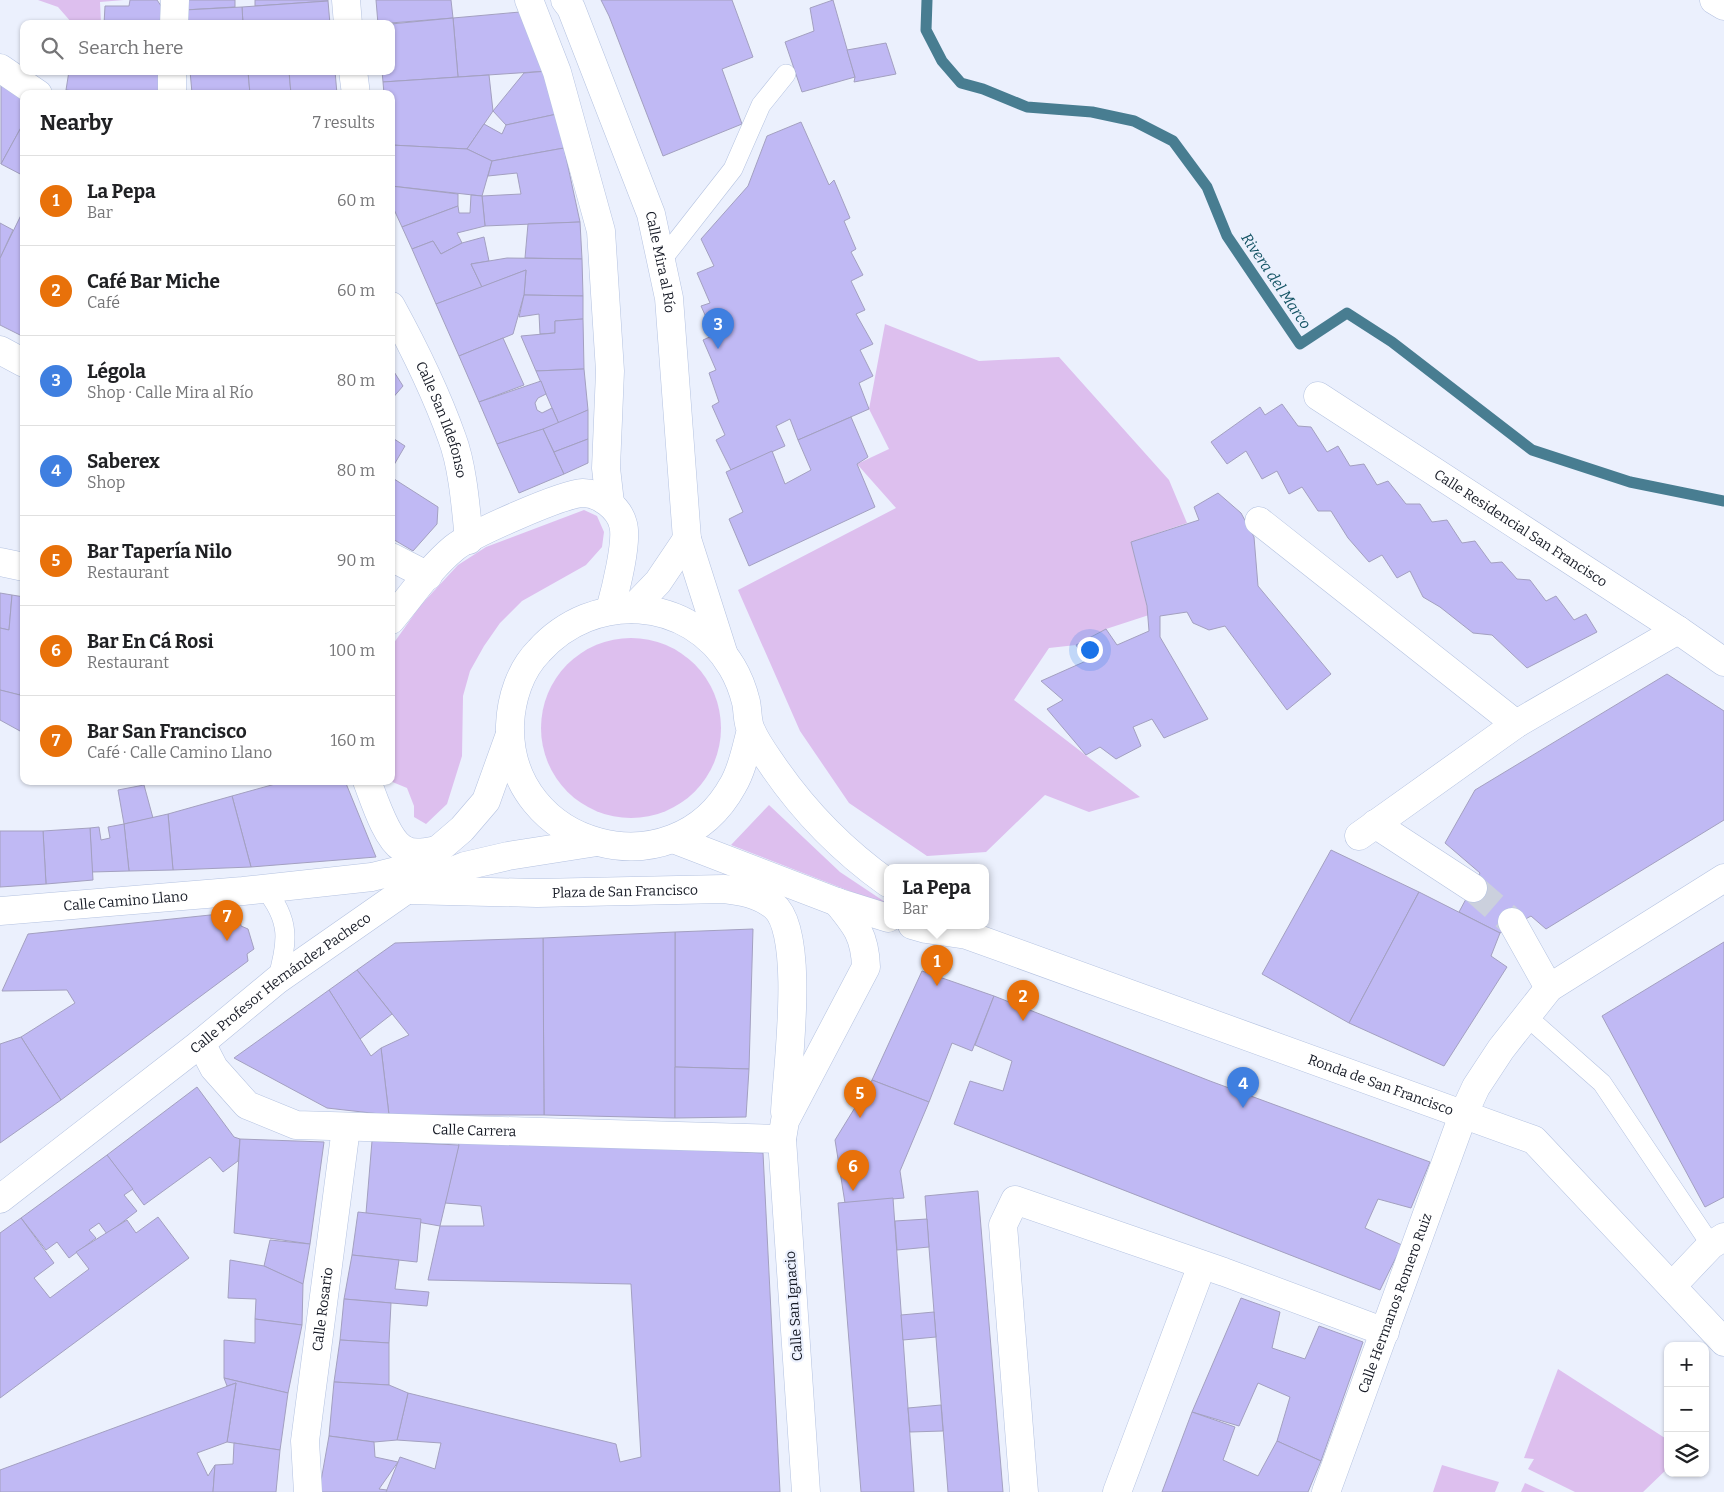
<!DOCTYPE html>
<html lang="en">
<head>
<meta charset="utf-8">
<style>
	body { margin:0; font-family:Bitter,serif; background:#f6f6f6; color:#202124 }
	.controls { position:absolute; right:15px; bottom:15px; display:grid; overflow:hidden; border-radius:10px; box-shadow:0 1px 4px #0004 }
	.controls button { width:45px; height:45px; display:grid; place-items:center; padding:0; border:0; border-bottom:1px solid #e0e0e0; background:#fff; color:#202124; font:25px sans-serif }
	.you { position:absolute; left:1089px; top:649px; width:18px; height:18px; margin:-12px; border:4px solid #fff; border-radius:50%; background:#1a73e8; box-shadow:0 0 0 8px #1a73e833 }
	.badge { display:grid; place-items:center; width:32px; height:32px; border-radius:50%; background:#aa1426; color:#fff; font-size:16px; font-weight:700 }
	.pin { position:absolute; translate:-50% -41px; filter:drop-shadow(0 1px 2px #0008) }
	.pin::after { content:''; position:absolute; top:26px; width:18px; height:15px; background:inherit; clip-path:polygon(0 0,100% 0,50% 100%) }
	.popup { position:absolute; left:884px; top:864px; width:105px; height:65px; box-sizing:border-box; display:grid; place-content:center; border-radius:10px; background:#fff; filter:drop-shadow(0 1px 4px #0005); font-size:16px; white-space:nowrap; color:#757577 }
	.popup b { font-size:19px; color:#202124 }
	.popup::after { content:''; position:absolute; left:50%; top:100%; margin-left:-10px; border:10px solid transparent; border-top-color:#fff }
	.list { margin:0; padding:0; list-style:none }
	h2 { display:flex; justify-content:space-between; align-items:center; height:65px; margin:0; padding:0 20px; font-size:21px }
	h2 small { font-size:16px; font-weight:400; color:#757577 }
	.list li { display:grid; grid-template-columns:32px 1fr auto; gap:15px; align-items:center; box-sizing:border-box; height:90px; padding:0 20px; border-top:1px solid #e0e0e0 }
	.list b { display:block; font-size:19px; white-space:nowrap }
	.list p { margin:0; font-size:16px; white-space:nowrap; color:#757577 }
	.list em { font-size:16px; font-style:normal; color:#757577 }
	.icon { flex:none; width:28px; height:28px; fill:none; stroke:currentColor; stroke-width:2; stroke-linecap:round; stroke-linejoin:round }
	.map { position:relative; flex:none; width:1724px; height:1492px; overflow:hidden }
	.search { position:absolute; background:#fff; box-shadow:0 1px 4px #0004; left:20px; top:20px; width:375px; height:55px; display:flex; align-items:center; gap:12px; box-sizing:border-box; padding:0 18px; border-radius:10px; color:#757577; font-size:19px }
	.panel { position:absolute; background:#fff; box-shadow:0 1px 4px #0004; left:20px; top:90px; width:375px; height:695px; border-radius:10px }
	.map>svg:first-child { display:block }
	.green { fill:#ddbfee }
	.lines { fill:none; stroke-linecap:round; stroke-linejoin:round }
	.stream { stroke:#487d91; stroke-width:11 }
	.building { fill:#c0b9f4; stroke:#a3a0c0 }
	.pedestrian-tunnel { stroke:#cbd0dd; stroke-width:28; stroke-dasharray:28 14; stroke-linecap:butt }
	.service-casing { stroke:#b4c2e0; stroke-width:20 }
	.pedestrian-casing { stroke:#b4c2e0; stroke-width:29 }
	.minor-casing { stroke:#b4c2e0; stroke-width:29 }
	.secondary-casing { stroke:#b4c2e0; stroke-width:29 }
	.service { stroke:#fff; stroke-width:19 }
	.pedestrian { stroke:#fff; stroke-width:28 }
	.minor { stroke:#fff; stroke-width:28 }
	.secondary { stroke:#fff; stroke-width:28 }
	.labels { text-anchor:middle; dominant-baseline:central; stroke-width:4.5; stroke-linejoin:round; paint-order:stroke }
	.street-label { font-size:14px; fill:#161a25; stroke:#ebf0fd }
	.water-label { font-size:15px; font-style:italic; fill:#125263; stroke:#ebf0fd }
</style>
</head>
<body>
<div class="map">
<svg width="1724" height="1492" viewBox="0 0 1724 1492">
	<rect width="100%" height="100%" fill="#ebf0fd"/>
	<g class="green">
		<polygon points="38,0 124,0 100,2 101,24 98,24 72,23 58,7"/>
		<polygon points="885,324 979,361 1059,357 1169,480 1187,523 1131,542 1149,615 1106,629 1076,645 1049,648 1014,700 1140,797 1089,812 1045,795 986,852 927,856 849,803 800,731 738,590 896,508 857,464 889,449 869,409"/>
		<polygon points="584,510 597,516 604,532 602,547 586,565 522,601 500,623 484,646 470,671 463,696 462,756 447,804 426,824 414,817 414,806 407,788 390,781 391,647 420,606 458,565 486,547"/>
		<circle cx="631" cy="728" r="90"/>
		<polygon points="769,805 840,872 888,904 888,906 731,845"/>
		<polygon points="1558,1369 1668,1440 1668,1468 1643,1492 1575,1492 1528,1469 1534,1459 1524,1458"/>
		<polygon points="1442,1465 1499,1482 1495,1492 1433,1492"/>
		<polygon points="1525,1483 1545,1492 1521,1492"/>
	</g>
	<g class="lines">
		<polyline class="stream" points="927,0 926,30 942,61 961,83 983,89 1027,107 1092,112 1134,121 1173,141 1207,187 1227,236 1300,344 1347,313 1392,342 1532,450 1630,482 1724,501"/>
	</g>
	<g class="building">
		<polygon points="130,0 157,0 166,13 167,24 104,24 105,6 129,6"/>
		<polygon points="183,0 235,0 235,7 184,10"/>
		<polygon points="255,0 328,0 328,1 255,6"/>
		<polygon points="376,0 451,0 453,18 378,24"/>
		<polygon points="601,0 732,0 753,57 722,69 742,124 663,156 609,16"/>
		<polygon points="833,0 855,77 802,92 785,42 814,31 810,8"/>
		<polygon points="328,1 330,24 243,24 242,7"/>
		<polygon points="242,7 243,24 185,24 184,10"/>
		<polygon points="520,12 548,71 458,77 453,18"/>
		<polygon points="453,18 458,77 383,82 382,71 391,71 391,24"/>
		<polygon points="886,43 896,74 854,82 855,77 847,50"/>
		<polygon points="69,71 166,71 163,94 96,94 66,90"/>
		<polygon points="190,71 248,71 250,94 192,93"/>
		<polygon points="248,71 289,71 291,94 250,94"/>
		<polygon points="289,71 335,71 337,94 291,94"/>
		<polygon points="548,71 557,114 506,125 493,111 524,73"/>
		<polygon points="489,75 493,111 467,149 391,145 391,94 384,94 383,82"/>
		<polygon points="1,85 24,95 24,122 1,164"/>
		<polygon points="557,114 564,148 492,161 467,149 484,124 502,134 506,125"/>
		<polygon points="24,122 24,176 1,164"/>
		<polygon points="801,122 829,185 834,180 850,218 844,221 856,249 851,252 863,275 851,281 865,310 856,314 873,344 860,350 873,376 859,383 869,409 798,440 790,419 776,426 785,446 731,470 716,440 725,435 712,406 719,402 709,373 716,370 703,340 714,335 701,306 710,303 697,273 714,266 701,239 748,186 767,136"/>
		<polygon points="391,145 467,149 492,161 482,196 391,186"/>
		<polygon points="564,148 580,222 485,226 482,196 521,194 517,173 488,176 492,161"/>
		<polygon points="391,186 458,194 458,206 402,227 391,203"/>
		<polygon points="471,195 482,196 485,226 457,233 462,243 441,254 433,241 412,249 402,227 458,206 459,213 470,213"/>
		<polygon points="24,209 24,337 0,325 0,258"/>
		<polygon points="580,222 582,259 525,258 528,224"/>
		<polygon points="0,223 13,230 0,258"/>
		<polygon points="484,237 489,261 471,264 482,287 436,304 412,249 433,241 441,254 462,243"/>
		<polygon points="507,258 582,259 583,296 524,295 526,270 482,287 471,264"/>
		<polygon points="526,270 524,295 513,334 459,356 436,304"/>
		<polygon points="524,295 583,296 583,319 555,321 555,333 540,334 539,314 519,317"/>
		<polygon points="583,319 584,369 536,371 521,336 555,333 555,321"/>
		<polygon points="503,338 524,385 479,402 459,356"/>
		<polygon points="391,367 403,386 391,400"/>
		<polygon points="584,369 588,410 559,424 536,371"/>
		<polygon points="541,381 546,394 538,398 535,403 537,410 542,413 552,408 559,424 497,444 479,402"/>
		<polygon points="1282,404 1298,426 1311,427 1327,452 1338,446 1350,466 1364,464 1377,485 1388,481 1406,504 1420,504 1432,522 1447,520 1462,543 1475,541 1491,563 1502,562 1517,579 1530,580 1546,601 1556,596 1574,620 1586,614 1597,632 1527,668 1492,635 1473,633 1440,607 1423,597 1410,571 1397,578 1382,555 1369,562 1348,538 1331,511 1318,511 1302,487 1289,494 1277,471 1262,479 1246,451 1227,464 1211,442 1260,407 1265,415"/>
		<polygon points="588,410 588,439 554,452 543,429"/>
		<polygon points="851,417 868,457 857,464 875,507 749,566 729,519 743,512 726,472 772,451 785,484 811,470 798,440"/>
		<polygon points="543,429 564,474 519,493 497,444"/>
		<polygon points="391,437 405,446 391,470"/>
		<polygon points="588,439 588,463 564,474 554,452"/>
		<polygon points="391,477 438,507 437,524 413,551 391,538"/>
		<polygon points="1218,493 1241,513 1254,537 1258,586 1331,674 1287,710 1225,626 1209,630 1193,623 1187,612 1160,616 1160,637 1208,719 1164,738 1152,719 1133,727 1141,746 1116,759 1100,747 1086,755 1047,709 1063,700 1041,681 1086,661 1076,645 1106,629 1117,645 1149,631 1147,606 1131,542 1199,520 1194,507"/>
		<polygon points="0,593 12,595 9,630 0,628"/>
		<polygon points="12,595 24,597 24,667 20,695 0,690 0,628 9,630"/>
		<polygon points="1667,674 1724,711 1724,820 1546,929 1531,916 1500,933 1459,912 1480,873 1445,843 1475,790"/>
		<polygon points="0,690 24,696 24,735 20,731 0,720"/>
		<polygon points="268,781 286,781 270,786"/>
		<polygon points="286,781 345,781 376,857 251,867 232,796"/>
		<polygon points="144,785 153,818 124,824 118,790"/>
		<polygon points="232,796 251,867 173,870 168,814"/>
		<polygon points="168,814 173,870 129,871 124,824"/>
		<polygon points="124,824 129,871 92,872 90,828 99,827 101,840 110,838 108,827"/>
		<polygon points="90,828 93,880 46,884 43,831"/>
		<polygon points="0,831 43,831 46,884 0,887"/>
		<polygon points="1331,850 1419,892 1349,1023 1262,974"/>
		<polygon points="1419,892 1500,933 1491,956 1507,967 1444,1066 1349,1023"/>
		<polygon points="239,912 241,926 248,929 254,949 247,954 248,961 61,1100 21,1037 75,1003 67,990 2,991 28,934"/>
		<polygon points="753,929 749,1069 675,1067 675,932"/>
		<polygon points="675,932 675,1118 544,1115 543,938"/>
		<polygon points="543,938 544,1115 389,1115 381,1048 409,1035 357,970 395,943"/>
		<polygon points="1724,942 1724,1197 1705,1207 1602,1016"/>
		<polygon points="357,970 392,1014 360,1039 329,990"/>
		<polygon points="922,971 994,996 972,1051 952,1043 929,1102 872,1080"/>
		<polygon points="329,990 371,1056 381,1048 389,1115 327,1108 234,1058"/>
		<polygon points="994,996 1210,1081 1430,1162 1411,1208 1378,1199 1365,1228 1402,1245 1380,1290 954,1124 970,1081 1003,1091 1012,1061 975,1045"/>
		<polygon points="21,1037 61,1100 0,1143 0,1044"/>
		<polygon points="675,1067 749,1069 746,1117 675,1118"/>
		<polygon points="872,1080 929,1102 900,1171 904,1198 845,1203 835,1140"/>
		<polygon points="197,1087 234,1137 240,1139 238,1161 223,1172 210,1157 144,1205 107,1155"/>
		<polygon points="240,1139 324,1142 310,1244 234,1233"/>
		<polygon points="460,1139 763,1153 780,1492 386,1492 400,1457 435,1469 441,1443 397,1440 408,1393 616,1444 620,1462 641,1457 631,1284 428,1280 440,1226 484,1226 481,1206 445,1203"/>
		<polygon points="372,1141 459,1145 440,1226 366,1213"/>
		<polygon points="107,1155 133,1189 124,1195 137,1211 107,1234 99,1223 89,1230 96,1238 69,1258 57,1242 46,1250 21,1218"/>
		<polygon points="978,1191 1003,1492 948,1492 925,1196"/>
		<polygon points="893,1198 914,1492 861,1492 838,1203"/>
		<polygon points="358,1212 421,1219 417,1262 352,1255"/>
		<polygon points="158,1217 189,1258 0,1398 0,1233 21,1218 54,1263 34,1278 50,1298 89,1269 76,1252 127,1220 136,1233"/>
		<polygon points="927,1219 929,1247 897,1250 895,1221"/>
		<polygon points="270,1240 310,1244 303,1284 264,1266"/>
		<polygon points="352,1255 399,1260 395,1289 429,1292 427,1306 344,1299"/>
		<polygon points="230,1260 264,1266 303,1284 302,1325 255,1319 256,1299 228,1298"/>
		<polygon points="1241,1298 1280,1312 1272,1348 1305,1359 1319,1326 1363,1342 1321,1461 1277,1441 1290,1397 1258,1383 1239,1426 1192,1412"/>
		<polygon points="344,1299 391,1303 389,1343 340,1340"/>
		<polygon points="934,1312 936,1337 903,1340 901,1315"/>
		<polygon points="255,1319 302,1325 288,1393 224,1378 224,1340 255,1343"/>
		<polygon points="340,1340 389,1343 389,1385 334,1382"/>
		<polygon points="224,1378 288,1393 280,1450 227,1442 236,1383 227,1386"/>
		<polygon points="334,1382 389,1385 408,1393 397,1440 374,1442 329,1436"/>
		<polygon points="236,1383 227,1442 197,1453 208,1476 215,1465 213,1492 0,1492 0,1470"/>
		<polygon points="941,1405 943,1431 910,1432 908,1408"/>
		<polygon points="1192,1412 1235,1427 1223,1460 1258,1476 1277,1441 1321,1461 1308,1492 1162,1492"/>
		<polygon points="329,1436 374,1442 375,1457 398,1462 379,1489 387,1490 386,1492 319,1492"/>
		<polygon points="234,1443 280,1450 276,1492 213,1492 215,1465 233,1464"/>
	</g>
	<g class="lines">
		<polyline class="pedestrian-tunnel" points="1473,888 1512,922"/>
		<g class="service-casing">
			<g id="service">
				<polyline points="661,261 733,169 761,105 786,74"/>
				<path d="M264,888C291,920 288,942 277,980"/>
				<polyline points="1525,1015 1602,1083 1711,1245"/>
			</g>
		</g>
		<g class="pedestrian-casing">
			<g id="pedestrian">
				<polyline points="346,0 348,24"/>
				<polyline points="174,24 175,0"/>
				<polyline points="0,68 38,94"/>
				<polyline points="353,71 356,94"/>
				<polyline points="172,94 172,71"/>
				<path id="s1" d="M391,306C414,348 436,393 452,438C463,467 466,510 469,540"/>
				<polyline points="0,350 24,363"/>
				<polyline points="391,557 428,576"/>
				<polyline points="0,562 24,567"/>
				<polyline points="1375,824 1473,888"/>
				<polyline points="1512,922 1549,988"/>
			</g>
		</g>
		<g class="minor-casing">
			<g id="minor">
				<polyline points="529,0 557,72 601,231 610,371 606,468 610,503"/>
				<polyline points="1714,0 1724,6"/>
				<path id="s2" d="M1318,396L1678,630L1724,662"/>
				<polyline points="1259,521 1516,724"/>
				<path d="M391,620C411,596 430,568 454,548C471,534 562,494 583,493C600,493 619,508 623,524C628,541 615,592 610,610"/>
				<path d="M367,781C374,799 386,838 402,848C412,856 426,852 437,850"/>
				<polyline points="1359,836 1516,724 1678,630"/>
				<path id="s3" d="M406,890L537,893L724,889C742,891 759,894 774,906C806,932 787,1071 785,1112"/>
				<path id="s4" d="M201,1043L214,1068L247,1105L296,1125L782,1139"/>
				<polyline points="1672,1286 1711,1245 1724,1237"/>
				<path id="s5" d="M308,1492L305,1441L346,1128"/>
				<path d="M806,1492L782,1139L785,1121L866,967C865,936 856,925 837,902"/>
				<polyline points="1024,1492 1003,1225 1015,1200 1224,1272 1385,1332"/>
				<polyline points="1117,1492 1202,1265"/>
				<path id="s6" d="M1326,1492L1463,1115L1476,1087L1501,1049L1549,988L1724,878"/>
			</g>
		</g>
		<g class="secondary-casing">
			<g id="secondary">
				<path id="s7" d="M565,0L571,8L651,214L669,298L687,539L723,652"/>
				<polyline points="632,609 658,582 687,539"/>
				<path d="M751,730C746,748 743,768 733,785C674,893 507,849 510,725C511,699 520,670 539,651C593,591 689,595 732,667C738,677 743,690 746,702C748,711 747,722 751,730C756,742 764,753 771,763C802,809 843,851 888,883"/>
				<polyline points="673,839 837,902 888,918"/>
				<path id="s8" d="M0,911L243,891L372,877L420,865L462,829L486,801L509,737"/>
				<path id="s9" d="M912,925L926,929L967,935L1534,1140L1724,1342"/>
				<path id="s10" d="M0,1199L201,1043L277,980L406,890L465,866L508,856L597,842"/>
			</g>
		</g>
		<use href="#service" class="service"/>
		<use href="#pedestrian" class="pedestrian"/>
		<use href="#minor" class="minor"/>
		<use href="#secondary" class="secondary"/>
	</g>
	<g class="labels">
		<g class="street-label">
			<text stroke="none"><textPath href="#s7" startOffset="280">Calle Mira al Río</textPath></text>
			<text stroke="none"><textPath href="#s1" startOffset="125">Calle San Ildefonso</textPath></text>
			<text stroke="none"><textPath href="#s2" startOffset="242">Calle Residencial San Francisco</textPath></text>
			<text stroke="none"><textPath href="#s3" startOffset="219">Plaza de San Francisco</textPath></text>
			<text stroke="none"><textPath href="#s8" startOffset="126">Calle Camino Llano</textPath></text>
			<text stroke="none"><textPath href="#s10" startOffset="354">Calle Profesor Hernández Pacheco</textPath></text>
			<text stroke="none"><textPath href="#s9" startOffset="496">Ronda de San Francisco</textPath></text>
			<text stroke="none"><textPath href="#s4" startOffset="309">Calle Carrera</textPath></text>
			<text stroke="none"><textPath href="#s6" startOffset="201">Calle Hermanos Romero Ruiz</textPath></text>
			<text transform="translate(794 1306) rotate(-94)">Calle San Ignacio</text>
			<text stroke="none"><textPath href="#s5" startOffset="184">Calle Rosario</textPath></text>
		</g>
		<g class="water-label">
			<text transform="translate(1276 281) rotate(56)">Rivera del Marco</text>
		</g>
	</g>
</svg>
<div class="controls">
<button>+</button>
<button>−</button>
<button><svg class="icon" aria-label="layers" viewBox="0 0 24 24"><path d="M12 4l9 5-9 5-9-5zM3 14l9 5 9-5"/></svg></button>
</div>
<div class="you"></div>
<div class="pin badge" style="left:937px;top:986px;background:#e8710a">1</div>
<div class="popup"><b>La Pepa</b>Bar</div>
<div class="pin badge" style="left:1023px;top:1021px;background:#e8710a">2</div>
<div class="pin badge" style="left:718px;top:349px;background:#3f7fe0">3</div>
<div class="pin badge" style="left:1243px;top:1108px;background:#3f7fe0">4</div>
<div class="pin badge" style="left:860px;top:1118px;background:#e8710a">5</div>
<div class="pin badge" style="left:853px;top:1191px;background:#e8710a">6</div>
<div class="pin badge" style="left:227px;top:941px;background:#e8710a">7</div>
<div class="search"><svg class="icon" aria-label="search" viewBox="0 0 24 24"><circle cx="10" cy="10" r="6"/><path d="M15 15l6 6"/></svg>Search here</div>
<section class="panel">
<h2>Nearby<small>7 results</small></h2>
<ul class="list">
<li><span class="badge" style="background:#e8710a">1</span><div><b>La Pepa</b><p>Bar</p></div><em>60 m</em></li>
<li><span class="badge" style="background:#e8710a">2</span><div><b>Café Bar Miche</b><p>Café</p></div><em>60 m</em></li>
<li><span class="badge" style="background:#3f7fe0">3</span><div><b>Légola</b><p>Shop · Calle Mira al Río</p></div><em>80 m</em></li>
<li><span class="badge" style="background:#3f7fe0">4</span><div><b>Saberex</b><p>Shop</p></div><em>80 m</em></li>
<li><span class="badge" style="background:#e8710a">5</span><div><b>Bar Tapería Nilo</b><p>Restaurant</p></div><em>90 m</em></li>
<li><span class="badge" style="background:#e8710a">6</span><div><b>Bar En Cá Rosi</b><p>Restaurant</p></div><em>100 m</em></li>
<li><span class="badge" style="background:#e8710a">7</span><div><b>Bar San Francisco</b><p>Café · Calle Camino Llano</p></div><em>160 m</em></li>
</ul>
</section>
</div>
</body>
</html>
